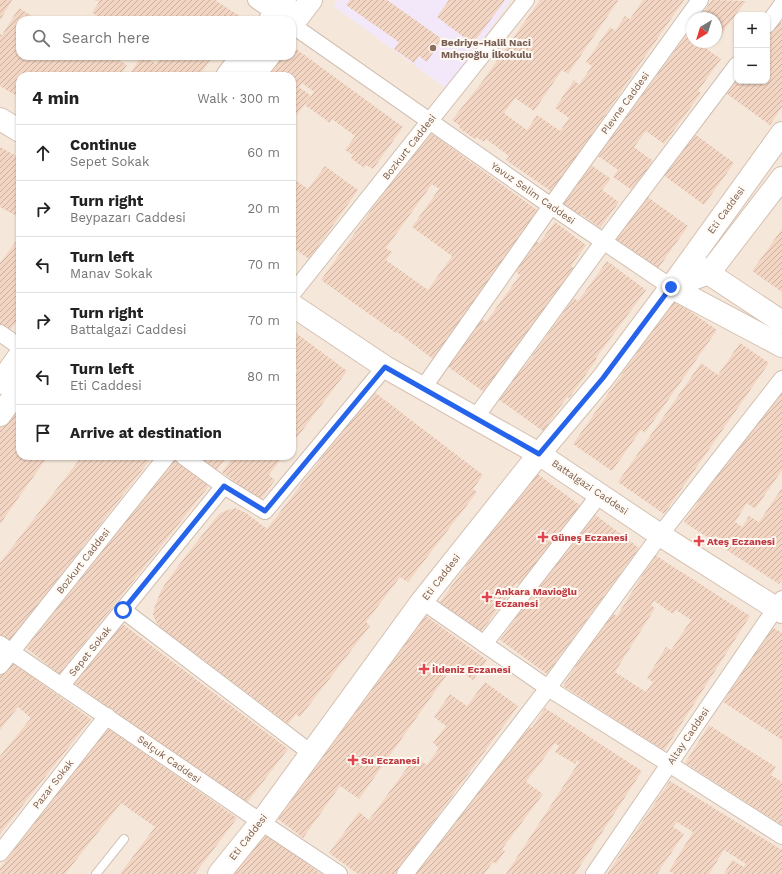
<!DOCTYPE html>
<html lang="en">
<head>
<meta charset="utf-8">
<style>
	body { margin:0; font-family:"Work Sans",sans-serif; background:#f6f6f6; color:#222 }
	.controls { position:absolute; right:12px; top:12px; display:grid; overflow:hidden; border-radius:8px; box-shadow:0 1px 3px #0004 }
	.controls button { width:36px; height:36px; display:grid; place-items:center; padding:0; border:0; border-bottom:1px solid #e0e0e0; background:#fff; color:#222; font:20px sans-serif }
	.compass { position:absolute; left:686px; top:12px; width:36px; height:36px; border-radius:50%; background:#fff; box-shadow:0 1px 3px #0004; rotate:218deg }
	.stop { position:absolute; width:12px; height:12px; margin:-9px; border:3px solid #2563eb; border-radius:50%; background:#fff }
	.stop.end { background:#2563eb; border-color:#fff; box-shadow:0 1px 4px #0008 }
	.list { margin:0; padding:0; list-style:none }
	h2 { display:flex; justify-content:space-between; align-items:center; height:52px; margin:0; padding:0 16px; font-size:17px }
	h2 small { font-size:13px; font-weight:400; color:#767676 }
	.list li { display:grid; grid-template-columns:26px 1fr auto; gap:12px; align-items:center; box-sizing:border-box; height:56px; padding:0 16px; border-top:1px solid #e0e0e0 }
	.list b { display:block; font-size:15px; white-space:nowrap }
	.list p { margin:0; font-size:13px; white-space:nowrap; color:#767676 }
	.list em { font-size:13px; font-style:normal; color:#767676 }
	.icon { flex:none; width:22px; height:22px; fill:none; stroke:currentColor; stroke-width:2; stroke-linecap:round; stroke-linejoin:round }
	.map { position:relative; flex:none; width:782px; height:874px; overflow:hidden }
	.search { position:absolute; background:#fff; box-shadow:0 1px 3px #0004; left:16px; top:16px; width:280px; height:44px; display:flex; align-items:center; gap:10px; box-sizing:border-box; padding:0 14px; border-radius:12px; color:#767676; font-size:15px }
	.panel { position:absolute; background:#fff; box-shadow:0 1px 3px #0004; left:16px; top:72px; width:280px; height:388px; border-radius:12px }
	.map>svg:first-child { display:block }
	.residential { fill:#f5e8da; fill-rule:evenodd }
	.education { fill:#f3e8fa }
	.building { fill:url(#building-hatch); fill-rule:evenodd }
	.lines { fill:none; stroke-linecap:round; stroke-linejoin:round }
	.lane-casing { stroke:#d1beb0; stroke-width:10 }
	.street-casing { stroke:#d1beb0; stroke-width:18 }
	.secondary-casing { stroke:#d6c0b0; stroke-width:24 }
	.lane { stroke:#fff; stroke-width:8 }
	.street { stroke:#fff; stroke-width:16 }
	.secondary { stroke:#fff; stroke-width:22 }
	.route { stroke:#2563eb; stroke-width:5 }
	.education-dot { fill:#8d6e63; stroke:#fffaf3; stroke-width:1.5 }
	.health-dot { fill:#e0444e; stroke:#fffaf3; stroke-width:1.5 }
	.labels { text-anchor:middle; dominant-baseline:central; stroke-width:4; stroke-linejoin:round; paint-order:stroke }
	.education-label { font-size:10px; font-weight:bold; fill:#785e54; stroke:#fffaf3; text-anchor:start }
	.street-label { font-size:10px; fill:#7a5c4d; stroke:#fffaf3 }
	.health-label { font-size:10px; font-weight:bold; fill:#be3a42; stroke:#fffaf3; text-anchor:start }
</style>
</head>
<body>
<div class="map">
<svg width="782" height="874" viewBox="0 0 782 874">
	<defs>
		<pattern id="building-hatch" width="6" height="6" patternUnits="userSpaceOnUse"><rect width="6" height="6" fill="#f3d5c3"/><path d="M-1 1l2-2M0 6l6-6M5 7l2-2" fill="none" stroke="#cab0a1"/></pattern>
	</defs>
	<rect width="100%" height="100%" fill="#fdf6ec"/>
	<path class="residential" d="M0,0H782V874H0ZM737,15H767V81H737ZM692,18H716V42H692ZM20,20H292V56H20ZM20,76H292V456H20Z"/>
	<polygon class="education" points="337,0 511,0 447,89 333,6"/>
	<g class="building">
		<polygon points="0,0 12,0 0,20"/>
		<polygon points="95,0 215,0 241,17 239,20 174,20 168,16 166,20 104,20 92,13 99,2"/>
		<polygon points="350,0 387,0 442,39 427,62 419,56 414,63 394,49 399,42 346,5"/>
		<polygon points="449,0 505,0 473,44 437,17"/>
		<polygon points="540,0 617,0 618,1 568,74 562,70 534,111 515,98 504,113 527,130 537,115 560,131 569,118 555,108 574,80 579,85 592,66 586,62 610,27 615,31 625,16 630,19 643,0 684,0 552,192 506,160 509,156 486,139 484,142 476,137 475,139 459,128 460,126 452,120 482,82"/>
		<polygon points="712,0 746,1 722,33 716,29 716,18 701,18 700,17"/>
		<polygon points="19,8 39,20 20,20 20,56 112,56 127,65 120,76 20,76 20,98 0,86 0,34 2,35"/>
		<polygon points="776,19 782,23 782,107 770,125 723,91 737,71 737,81 767,81 767,30"/>
		<polygon points="687,34 692,38 692,42 697,42 721,59 698,91 701,93 664,144 646,131 634,147 653,161 632,190 613,177 618,170 598,156"/>
		<polygon points="292,46 403,127 373,169 366,165 364,168 351,158 353,155 345,150 355,136 332,119 330,123 305,105 314,92 302,83 299,87 311,96 292,121 292,76 267,76 281,56 292,56"/>
		<polygon points="141,56 144,56 156,64 161,56 213,56 199,76 129,76"/>
		<path d="M428,131L544,215L463,326L459,323L433,359L397,332L396,333L321,280ZM432,184L439,189L412,227L452,256L428,290L386,260L392,252L386,248Z"/>
		<polygon points="692,132 734,163 704,205 662,174"/>
		<polygon points="0,147 20,158 20,218 0,207"/>
		<polygon points="591,165 611,179 602,190 619,202 600,228 581,214 580,216 563,204"/>
		<polygon points="325,166 358,190 309,259 292,247 292,178 308,189"/>
		<polygon points="646,196 688,226 657,270 615,239"/>
		<polygon points="555,222 586,245 571,266 574,269 484,392 444,364 478,317 486,322 520,275 514,270 536,241 539,243"/>
		<polygon points="782,229 782,292 752,271"/>
		<polygon points="20,236 20,317 10,330 0,324 0,263"/>
		<polygon points="607,261 646,290 596,358 597,359 569,398 567,397 543,431 498,399 523,365 525,366 574,298 578,301"/>
		<polygon points="674,300 717,330 645,433 641,430 612,471 573,444"/>
		<polygon points="292,330 347,371 292,444 292,378 298,370 292,366"/>
		<polygon points="740,343 769,363 664,514 618,482 701,363 718,375"/>
		<polygon points="782,383 782,470 755,509 747,503 735,522 742,527 749,516 759,522 782,488 782,579 779,584 684,522"/>
		<polygon points="373,391 483,475 473,489 477,492 408,582 400,577 366,622 370,626 300,717 296,714 288,724 161,628 156,622 153,615 154,609 160,593 165,584 188,553 219,514 225,511 235,508 246,513 267,529"/>
		<polygon points="20,399 20,456 48,456 0,524 0,427"/>
		<polygon points="82,456 153,456 9,642 0,636 0,563"/>
		<polygon points="197,456 227,456 216,471"/>
		<polygon points="234,456 283,456 269,475 275,480 260,501 222,472"/>
		<polygon points="175,459 209,486 59,674 25,647"/>
		<polygon points="535,472 581,506 522,587 517,583 480,633 439,603"/>
		<polygon points="593,513 639,548 547,674 500,640"/>
		<path d="M655,555L750,616L664,751L563,686L610,612L617,616ZM654,601L673,614L676,610L691,620L671,650L666,647L647,678L653,682L646,692L615,672L655,608L651,605Z"/>
		<polygon points="423,614 487,660 473,680 453,666 359,799 340,786 303,838 278,819"/>
		<polygon points="120,622 288,749 246,804 74,683"/>
		<polygon points="772,627 782,633 782,740 723,702"/>
		<polygon points="12,660 38,681 91,719 0,834 0,756 31,718 18,707 0,730 0,675"/>
		<polygon points="485,682 518,706 395,874 358,874 329,853 359,812 369,820 415,757 427,765 439,748 433,743 446,726 434,717 450,694 467,706"/>
		<polygon points="545,708 642,771 575,874 506,874 579,762 577,760 575,764 555,752 559,746 555,743 526,782 543,794 502,849 505,851 496,864 493,862 484,874 415,874 526,725 532,728"/>
		<polygon points="709,725 776,767 771,775 782,782 782,825 685,763"/>
		<polygon points="108,728 237,818 195,874 120,874 155,827 121,803 65,874 0,874 0,868"/>
		<polygon points="670,781 782,850 782,874 724,874 732,860 744,867 746,864 724,850 709,874 674,874 669,871 693,832 677,822 673,827 684,834 657,874 607,874"/>
		<polygon points="264,831 289,850 321,874 231,874"/>
	</g>
	<g class="lines">
		<g class="lane-casing">
			<polyline id="lane" points="96,874 124,839"/>
		</g>
		<g class="street-casing">
			<g id="street">
				<polyline points="256,0 284,19"/>
				<polyline points="292,25 551,206 671,287"/>
				<polyline points="767,25 781,6"/>
				<polyline points="292,294 526,0"/>
				<polyline points="0,333 20,347"/>
				<polyline points="423,388 551,206 700,0"/>
				<polyline points="475,418 604,241 737,65"/>
				<polyline points="183,456 224,486 265,511 385,367"/>
				<polyline points="422,601 548,688 669,764 782,836"/>
				<polyline points="123,610 311,753"/>
				<polyline points="0,644 261,822 339,874"/>
				<polyline points="484,644 600,494"/>
				<polyline points="0,666 167,456"/>
				<polyline points="61,686 224,486"/>
				<polyline points="0,853 107,716"/>
				<polyline points="405,874 548,688 660,535 782,379"/>
				<polyline points="594,874 782,599"/>
			</g>
		</g>
		<g class="secondary-casing">
			<g id="secondary">
				<polyline points="270,20 285,0"/>
				<polyline points="292,25 311,0"/>
				<polyline points="227,76 242,56"/>
				<polyline points="253,76 269,56"/>
				<polyline points="0,119 20,131"/>
				<polyline points="696,265 782,322"/>
				<polyline points="671,287 709,273 782,178"/>
				<polyline points="671,287 782,346"/>
				<polyline points="292,305 385,367 539,454 660,535 782,612"/>
				<polyline points="0,383 20,355"/>
				<polyline points="0,415 20,388"/>
				<polyline points="219,874 261,822 422,601 539,454 603,378 671,287 782,133"/>
			</g>
		</g>
		<use href="#lane" class="lane"/>
		<use href="#street" class="street"/>
		<use href="#secondary" class="secondary"/>
	</g>
	<g class="lines">
		<polyline class="route" points="123,610 224,486 265,511 385,367 539,454 603,378 671,287"/>
	</g>
	<circle class="education-dot" cx="433" cy="48" r="4"/>
	<g class="health-dot">
		<path d="M541 531h4v4h4v4h-4v4h-4v-4h-4v-4h4z"/>
		<path d="M697 535h4v4h4v4h-4v4h-4v-4h-4v-4h4z"/>
		<path d="M485 591h4v4h4v4h-4v4h-4v-4h-4v-4h4z"/>
		<path d="M422 663h4v4h4v4h-4v4h-4v-4h-4v-4h4z"/>
		<path d="M351 754h4v4h4v4h-4v4h-4v-4h-4v-4h4z"/>
	</g>
	<g class="labels">
		<g class="education-label">
			<text x="441" y="42">Bedriye-Halil Naci<tspan x="441" dy="12">Mıhçıoğlu İlkokulu</tspan></text>
		</g>
		<g class="street-label">
			<text transform="translate(625 103) rotate(-54)">Plevne Caddesi</text>
			<text transform="translate(409 147) rotate(-52)">Bozkurt Caddesi</text>
			<text transform="translate(533 193) rotate(35)">Yavuz Selim Caddesi</text>
			<text transform="translate(726 210) rotate(-54)">Eti Caddesi</text>
			<text transform="translate(590 487) rotate(34)">Battalgazi Caddesi</text>
			<text transform="translate(83 561) rotate(-52)">Bozkurt Caddesi</text>
			<text transform="translate(441 577) rotate(-52)">Eti Caddesi</text>
			<text transform="translate(90 651) rotate(-51)">Sepet Sokak</text>
			<text transform="translate(688 736) rotate(-56)">Altay Caddesi</text>
			<text transform="translate(169 759) rotate(35)">Selçuk Caddesi</text>
			<text transform="translate(53 784) rotate(-52)">Pazar Sokak</text>
			<text transform="translate(248 837) rotate(-52)">Eti Caddesi</text>
		</g>
		<g class="health-label">
			<text x="551" y="537">Güneş Eczanesi</text>
			<text x="707" y="541">Ateş Eczanesi</text>
			<text x="495" y="591">Ankara Mavioğlu<tspan x="495" dy="12">Eczanesi</tspan></text>
			<text x="432" y="669">İldeniz Eczanesi</text>
			<text x="361" y="760">Su Eczanesi</text>
		</g>
	</g>
</svg>
<div class="controls">
<button>+</button>
<button>−</button>
</div>
<svg class="compass" viewBox="-18 -18 36 36"><path d="M0-13l5 13h-10z" fill="#e53935"/><path d="M0 13l5-13h-10z" fill="#767676"/></svg>
<div class="stop" style="left:123px;top:610px"></div>
<div class="stop end" style="left:671px;top:287px"></div>
<div class="search"><svg class="icon" aria-label="search" viewBox="0 0 24 24"><circle cx="10" cy="10" r="6"/><path d="M15 15l6 6"/></svg>Search here</div>
<section class="panel">
<h2>4 min<small>Walk · 300 m</small></h2>
<ul class="list">
<li><svg class="icon" aria-label="ahead" viewBox="0 0 24 24"><path d="M12 20V5M6 11l6-6 6 6"/></svg><div><b>Continue</b><p>Sepet Sokak</p></div><em>60 m</em></li>
<li><svg class="icon" aria-label="right" viewBox="0 0 24 24"><path d="M7 20v-9h11M14 6l5 5-5 5"/></svg><div><b>Turn right</b><p>Beypazarı Caddesi</p></div><em>20 m</em></li>
<li><svg class="icon" aria-label="left" viewBox="0 0 24 24"><path d="M17 20v-9H6M10 6l-5 5 5 5"/></svg><div><b>Turn left</b><p>Manav Sokak</p></div><em>70 m</em></li>
<li><svg class="icon" aria-label="right" viewBox="0 0 24 24"><path d="M7 20v-9h11M14 6l5 5-5 5"/></svg><div><b>Turn right</b><p>Battalgazi Caddesi</p></div><em>70 m</em></li>
<li><svg class="icon" aria-label="left" viewBox="0 0 24 24"><path d="M17 20v-9H6M10 6l-5 5 5 5"/></svg><div><b>Turn left</b><p>Eti Caddesi</p></div><em>80 m</em></li>
<li><svg class="icon" aria-label="arrive" viewBox="0 0 24 24"><path d="M6 21V4h12l-3 4 3 4H6"/></svg><div><b>Arrive at destination</b></div></li>
</ul>
</section>
</div>
</body>
</html>
